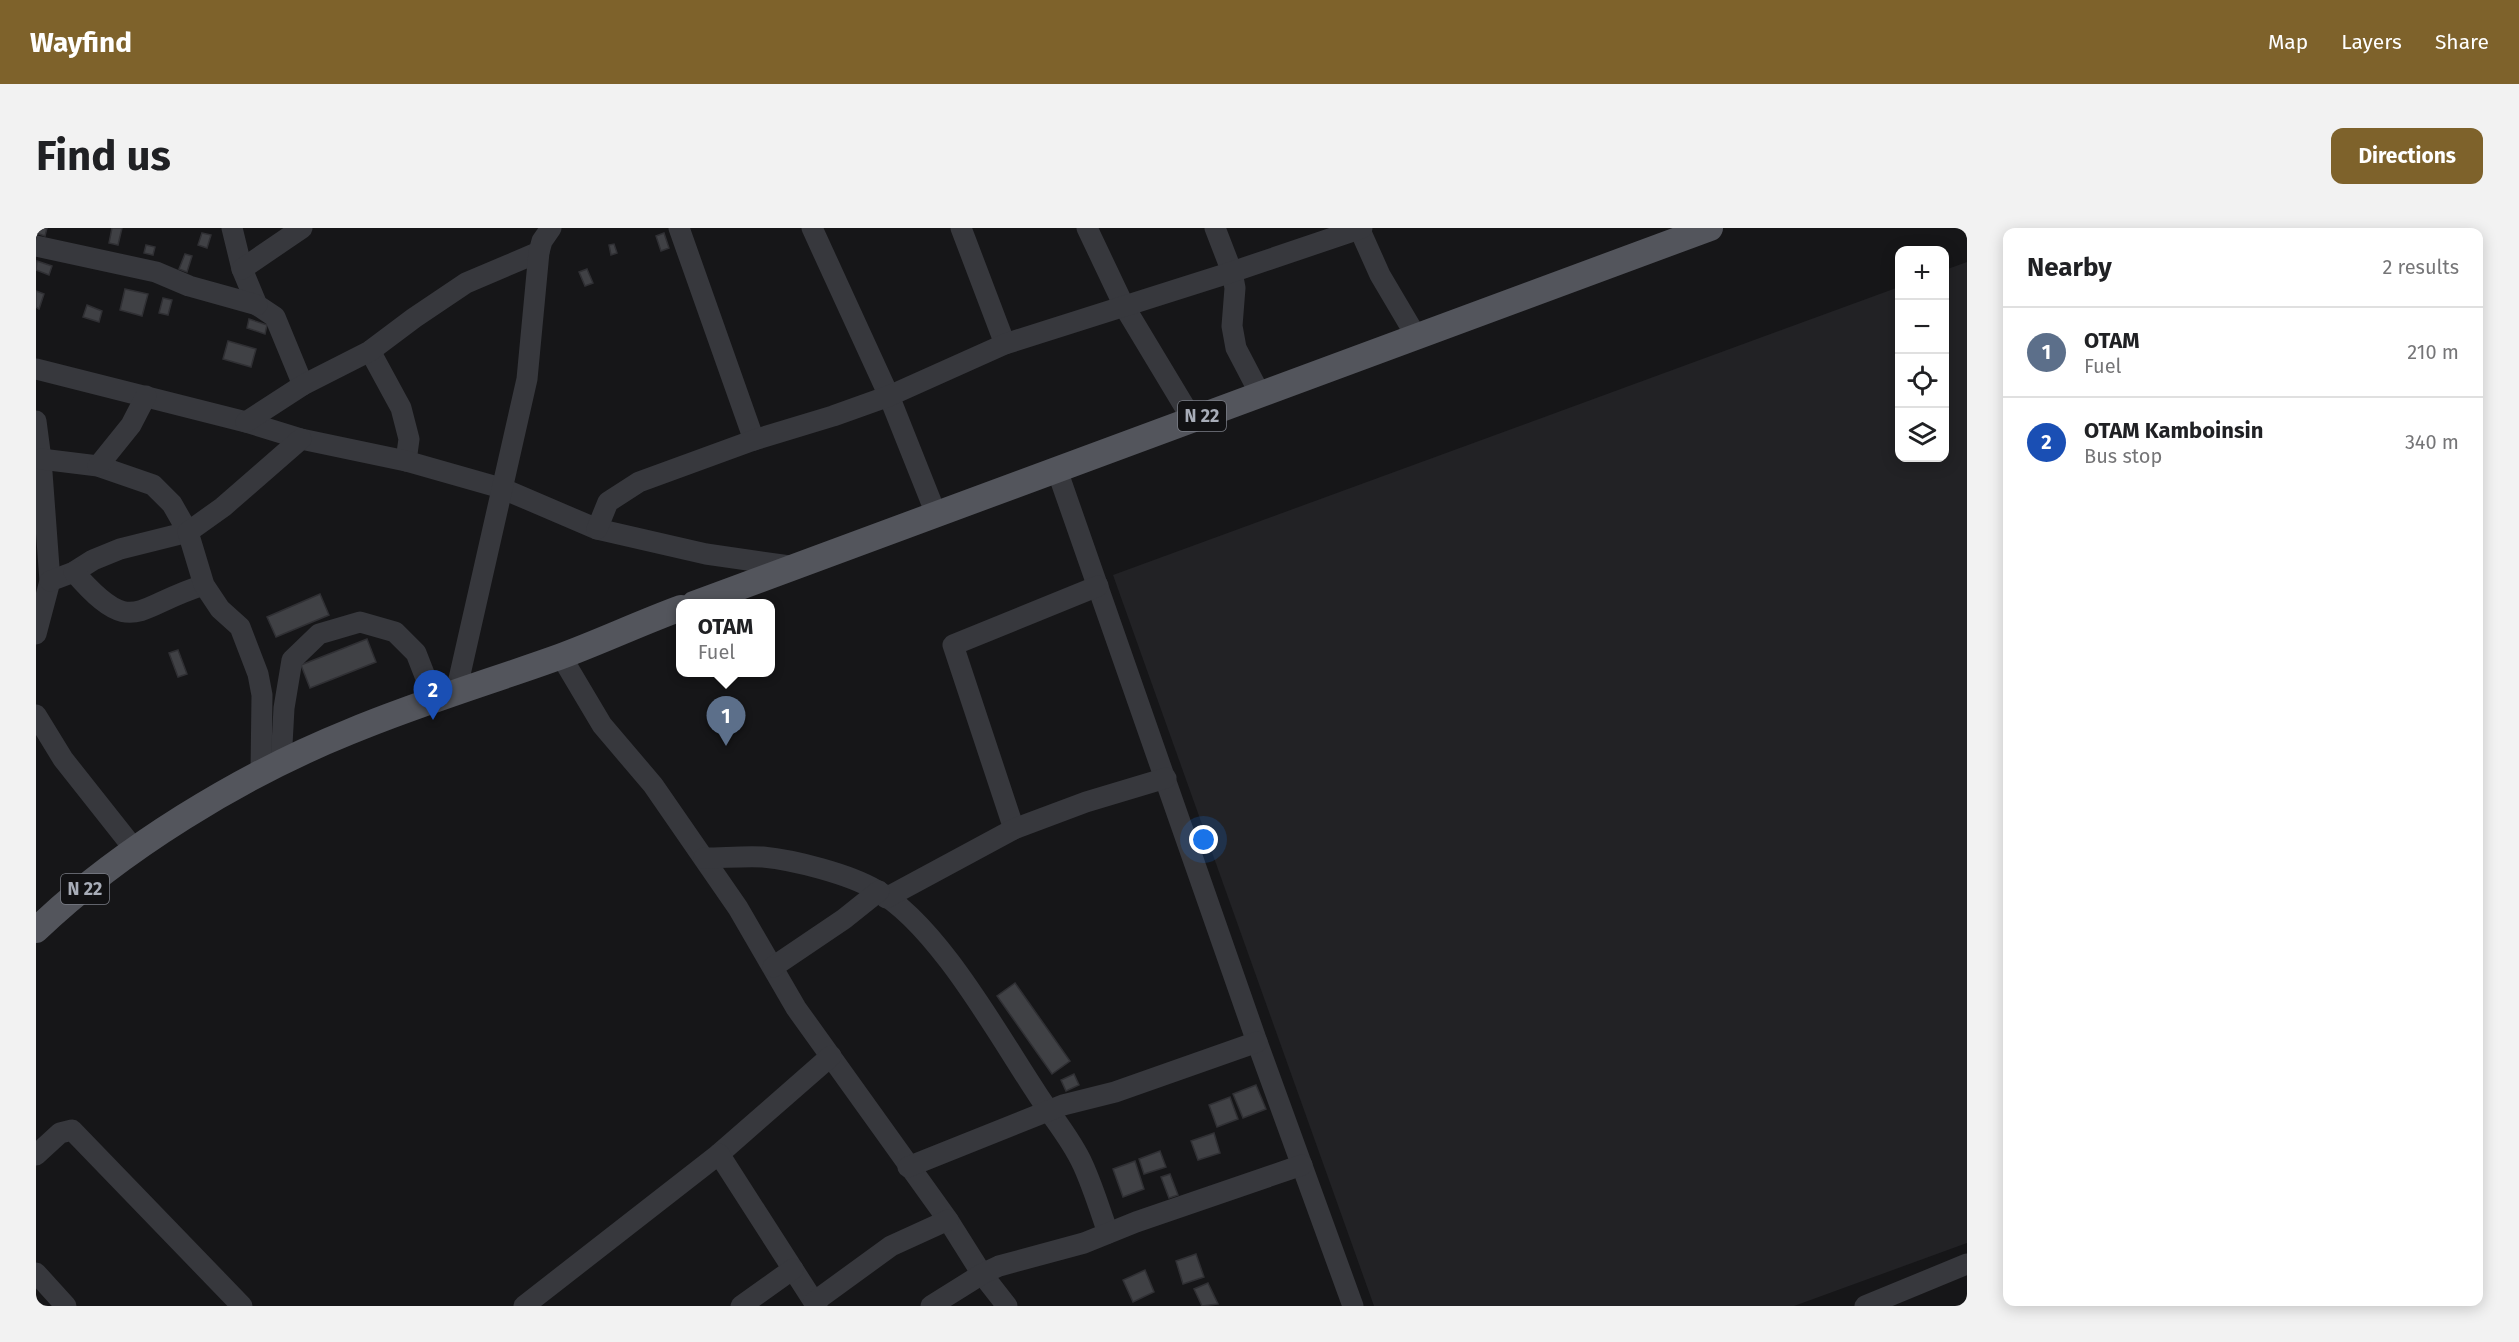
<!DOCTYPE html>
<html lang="en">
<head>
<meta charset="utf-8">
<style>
	body { margin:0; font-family:"Fira Sans",sans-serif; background:#f2f2f2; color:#202124 }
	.controls { position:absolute; right:18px; top:18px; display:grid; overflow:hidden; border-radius:12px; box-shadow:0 3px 15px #0003 }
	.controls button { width:54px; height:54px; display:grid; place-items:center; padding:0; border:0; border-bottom:2px solid #e0e0e0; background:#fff; color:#202124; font:30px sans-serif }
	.you { position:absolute; left:1168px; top:612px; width:21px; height:21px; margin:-15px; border:4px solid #fff; border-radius:50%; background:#1a73e8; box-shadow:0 0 0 9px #1a73e833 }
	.badge { display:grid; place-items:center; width:39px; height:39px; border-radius:50%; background:#7e622b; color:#fff; font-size:20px; font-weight:700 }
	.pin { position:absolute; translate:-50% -50px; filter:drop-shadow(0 2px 3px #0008) }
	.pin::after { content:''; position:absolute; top:32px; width:21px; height:18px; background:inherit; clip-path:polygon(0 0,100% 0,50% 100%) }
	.popup { position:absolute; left:640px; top:371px; width:99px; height:78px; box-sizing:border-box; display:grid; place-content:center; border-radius:12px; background:#fff; filter:drop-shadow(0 2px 4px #0005); font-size:20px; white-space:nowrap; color:#757577 }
	.popup b { font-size:22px; color:#202124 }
	.popup::after { content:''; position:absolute; left:50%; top:100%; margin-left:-12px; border:12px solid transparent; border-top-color:#fff }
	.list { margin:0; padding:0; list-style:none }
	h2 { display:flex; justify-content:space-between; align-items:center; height:78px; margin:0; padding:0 24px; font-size:26px }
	h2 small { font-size:20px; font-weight:400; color:#757577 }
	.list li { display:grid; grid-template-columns:39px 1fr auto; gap:18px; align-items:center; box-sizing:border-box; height:90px; padding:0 24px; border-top:2px solid #e0e0e0 }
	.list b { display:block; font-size:22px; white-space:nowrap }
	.list p { margin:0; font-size:20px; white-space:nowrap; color:#757577 }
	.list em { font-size:20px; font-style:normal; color:#757577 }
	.icon { flex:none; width:33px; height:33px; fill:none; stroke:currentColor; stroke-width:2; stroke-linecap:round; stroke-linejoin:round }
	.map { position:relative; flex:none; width:1931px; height:1078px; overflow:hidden; border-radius:12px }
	header { display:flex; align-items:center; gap:36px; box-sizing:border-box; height:84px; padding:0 30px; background:#7e622b; color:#fff }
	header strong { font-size:28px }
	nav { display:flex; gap:33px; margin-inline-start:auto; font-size:21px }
	.intro { display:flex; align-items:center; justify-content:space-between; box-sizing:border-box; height:144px; padding:0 36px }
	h1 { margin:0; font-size:42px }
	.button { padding:15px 27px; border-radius:12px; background:#7e622b; color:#fff; font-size:21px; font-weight:700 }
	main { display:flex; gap:36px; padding:0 36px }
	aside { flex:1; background:#fff; border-radius:12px; box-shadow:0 3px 15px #0003 }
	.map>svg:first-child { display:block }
	.built { fill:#222225 }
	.building { fill:#404145; stroke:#303034; stroke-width:1.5 }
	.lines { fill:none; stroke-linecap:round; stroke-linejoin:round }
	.minor { stroke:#37383d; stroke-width:21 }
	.major { stroke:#53555c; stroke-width:26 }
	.labels { text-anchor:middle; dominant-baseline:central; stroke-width:4.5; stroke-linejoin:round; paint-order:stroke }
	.shield { fill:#111113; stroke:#7b7e86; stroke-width:1.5 }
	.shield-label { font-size:18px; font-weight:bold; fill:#a8adb8 }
</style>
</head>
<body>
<header>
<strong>Wayfind</strong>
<nav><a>Map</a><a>Layers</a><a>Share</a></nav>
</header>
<div class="intro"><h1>Find us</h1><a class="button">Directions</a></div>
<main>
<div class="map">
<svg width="1931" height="1078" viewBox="0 0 1931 1078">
	<rect width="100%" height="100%" fill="#161618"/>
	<polygon class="built" points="1931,34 1931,1015 1758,1078 1338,1078 1077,347 1863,59 1864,230 1908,230 1909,42"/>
	<g class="building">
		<polygon points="0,0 11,0 9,8 0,5"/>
		<polygon points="76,0 86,0 82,17 73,15"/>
		<polygon points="166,5 175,7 171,20 162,17"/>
		<polygon points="628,5 633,20 625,23 620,8"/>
		<polygon points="578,16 581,25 575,27 573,17"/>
		<polygon points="110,17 119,19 117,27 108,25"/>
		<polygon points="149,26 156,28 151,44 143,41"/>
		<polygon points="1,33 16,38 13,47 0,42"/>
		<polygon points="551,41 557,55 549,58 543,44"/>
		<polygon points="89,61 112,66 106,88 84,82"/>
		<polygon points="0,63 8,66 3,81 0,79"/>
		<polygon points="127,70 136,72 132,87 123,85"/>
		<polygon points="51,77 66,83 63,94 47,89"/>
		<polygon points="213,91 231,97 229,106 211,100"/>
		<polygon points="192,113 220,121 215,139 187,131"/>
		<polygon points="284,366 293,387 240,409 231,389"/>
		<polygon points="331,411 340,434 274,460 265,437"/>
		<polygon points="142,422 151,446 142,449 133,425"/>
		<polygon points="979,755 1034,833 1016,846 961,768"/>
		<polygon points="1038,846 1043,857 1030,863 1025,852"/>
		<polygon points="1220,857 1230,881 1207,890 1197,866"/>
		<polygon points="1194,869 1202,891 1181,899 1173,877"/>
		<polygon points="1178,905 1184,925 1162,932 1155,913"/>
		<polygon points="1124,923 1130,939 1108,946 1103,931"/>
		<polygon points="1099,933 1108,961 1087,969 1077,941"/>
		<polygon points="1134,946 1142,967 1133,970 1125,949"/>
		<polygon points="1160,1026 1168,1049 1147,1056 1140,1033"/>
		<polygon points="1109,1042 1118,1064 1097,1074 1087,1052"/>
		<polygon points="1172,1055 1182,1076 1166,1078 1158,1061"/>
	</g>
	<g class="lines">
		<g class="minor">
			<polyline points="196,0 206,41 221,77 239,89 267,157"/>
			<polyline points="643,0 718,212"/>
			<polyline points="776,0 853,168 900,286"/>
			<polyline points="925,0 969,116"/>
			<polyline points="1051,0 1088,78 1156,191"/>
			<polyline points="1179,0 1196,44 1199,60 1196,98 1200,120 1224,166"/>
			<polyline points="1323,0 1344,47 1380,108"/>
			<polyline points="0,18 120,44 153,58 221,77"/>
			<polyline points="206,41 266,0"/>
			<polyline points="334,123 365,180 373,211 370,233"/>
			<polyline points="0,141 210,194 265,211 370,233 465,260 561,301 670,326 761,339"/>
			<polyline points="0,193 5,231 14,353 0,406"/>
			<polyline points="210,194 267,157 334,123 378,90 430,55 503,24"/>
			<polyline points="5,231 62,238 117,257 136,276 152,304 84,321 57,332 38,344 14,353"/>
			<polyline points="62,238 95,197 110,168"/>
			<polyline points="1021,242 1221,814 1317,1078"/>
			<polyline points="561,301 572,274 603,254 718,212 797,188 853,168 969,116 1196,44 1326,0"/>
			<path d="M38,344C97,412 99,378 168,357"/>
			<polyline points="525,428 566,497 617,557 702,680 760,780 912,992 946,1046 971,1078"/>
			<polyline points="420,464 491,151 503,24 506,13 515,0"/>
			<polyline points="0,487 27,531 99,622"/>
			<polyline points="245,535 248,480 256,432 283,406 324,394 359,404 380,425 398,471"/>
			<polyline points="225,545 226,467 222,446 204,399 184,381 168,357 152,304 187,279 265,211"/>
			<polyline points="978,601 917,417 1062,358"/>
			<path d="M668,630C687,630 707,628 727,629C758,632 813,646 840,662C901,696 961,805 1000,864C1015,888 1035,910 1047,937C1057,959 1064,982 1072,1005"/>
			<polyline points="850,670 978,601 1050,574 1130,550"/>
			<polyline points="737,739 808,691 843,663"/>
			<polyline points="683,926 795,828"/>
			<polyline points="0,927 24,905 36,902 206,1078"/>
			<polyline points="872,939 1027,877 1079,864 1221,814"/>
			<polyline points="0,1045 30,1078"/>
			<polyline points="488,1078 683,926 778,1074"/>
			<polyline points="705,1078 757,1041"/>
			<polyline points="781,1078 778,1074 855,1018 912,992"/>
			<polyline points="895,1078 946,1046 963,1038 1048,1015 1100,994 1266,937"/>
			<polyline points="1829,1078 1931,1036"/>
		</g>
		<g class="major">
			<polyline points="658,376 1674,0"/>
			<path d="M0,702C85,621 204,548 313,504C382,475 453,454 523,429C564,414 604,395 645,380"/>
		</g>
	</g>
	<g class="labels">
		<g class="shield">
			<rect x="1142" y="173" width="48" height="30" rx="4.5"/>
			<rect x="25" y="646" width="48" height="30" rx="4.5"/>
		</g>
		<g class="shield-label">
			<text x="1166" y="188">N 22</text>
			<text x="49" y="661">N 22</text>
		</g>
	</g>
</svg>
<div class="controls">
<button>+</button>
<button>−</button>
<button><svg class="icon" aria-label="locate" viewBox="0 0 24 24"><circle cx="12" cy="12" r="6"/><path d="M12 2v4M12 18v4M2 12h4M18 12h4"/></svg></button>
<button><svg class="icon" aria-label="layers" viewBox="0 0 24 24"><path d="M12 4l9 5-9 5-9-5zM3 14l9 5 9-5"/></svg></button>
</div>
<div class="you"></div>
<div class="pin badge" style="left:690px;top:518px;background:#5c6f8a">1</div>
<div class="popup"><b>OTAM</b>Fuel</div>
<div class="pin badge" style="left:397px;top:492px;background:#1a4fb4">2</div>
</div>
<aside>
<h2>Nearby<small>2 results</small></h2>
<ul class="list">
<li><span class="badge" style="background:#5c6f8a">1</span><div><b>OTAM</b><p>Fuel</p></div><em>210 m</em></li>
<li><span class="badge" style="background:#1a4fb4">2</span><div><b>OTAM Kamboinsin</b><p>Bus stop</p></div><em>340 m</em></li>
</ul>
</aside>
</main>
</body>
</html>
